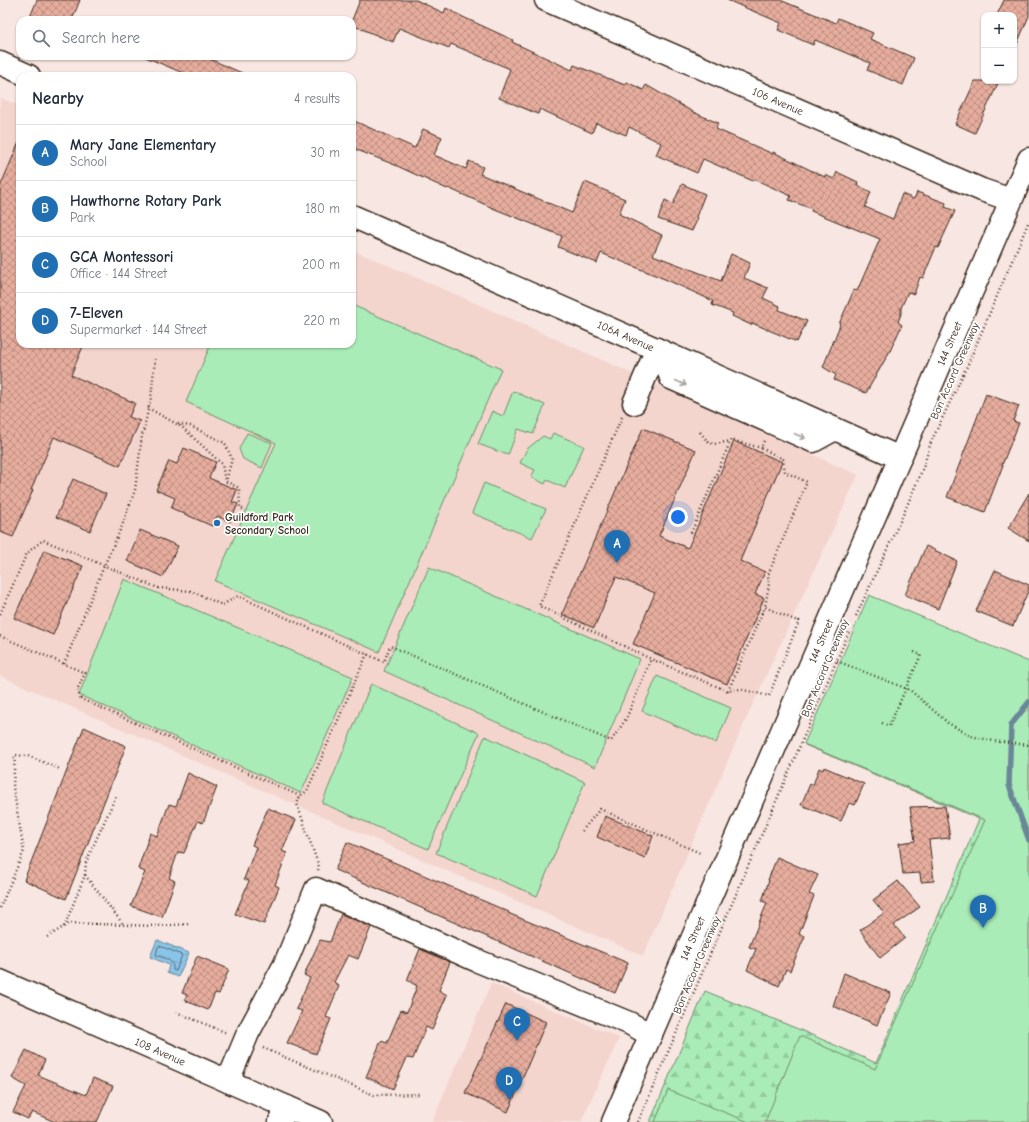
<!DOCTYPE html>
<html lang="en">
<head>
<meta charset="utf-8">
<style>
	body { margin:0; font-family:"Comic Neue",sans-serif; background:#f6f6f7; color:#1f2937 }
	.controls { position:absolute; right:12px; top:12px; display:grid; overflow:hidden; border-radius:8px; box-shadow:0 1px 3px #0004 }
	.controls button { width:36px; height:36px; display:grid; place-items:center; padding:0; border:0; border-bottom:1px solid #e0e1e3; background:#fff; color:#1f2937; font:20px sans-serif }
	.you { position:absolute; left:678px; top:517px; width:14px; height:14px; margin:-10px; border:3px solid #fff; border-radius:50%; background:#1a73e8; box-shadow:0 0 0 6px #1a73e833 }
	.badge { display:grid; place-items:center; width:26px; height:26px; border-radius:50%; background:#1f6fb2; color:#fff; font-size:13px; font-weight:700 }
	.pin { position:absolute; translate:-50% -33px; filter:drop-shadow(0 1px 2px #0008) }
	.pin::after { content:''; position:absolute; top:21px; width:14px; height:12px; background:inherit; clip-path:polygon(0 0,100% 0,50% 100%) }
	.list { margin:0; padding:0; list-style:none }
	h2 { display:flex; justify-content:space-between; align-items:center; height:52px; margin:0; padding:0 16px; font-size:17px }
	h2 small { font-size:13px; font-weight:400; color:#747a83 }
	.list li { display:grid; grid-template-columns:26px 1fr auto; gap:12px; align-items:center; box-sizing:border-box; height:56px; padding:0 16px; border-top:1px solid #e0e1e3 }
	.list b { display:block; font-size:15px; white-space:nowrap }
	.list p { margin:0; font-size:13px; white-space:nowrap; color:#747a83 }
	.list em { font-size:13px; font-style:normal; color:#747a83 }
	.icon { flex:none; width:22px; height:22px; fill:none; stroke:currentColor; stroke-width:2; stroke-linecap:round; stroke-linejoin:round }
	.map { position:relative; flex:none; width:1029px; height:1122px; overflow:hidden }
	.search { position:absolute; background:#fff; box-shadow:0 1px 3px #0004; left:16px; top:16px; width:340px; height:44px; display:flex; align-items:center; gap:10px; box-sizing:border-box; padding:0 14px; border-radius:12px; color:#747a83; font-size:15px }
	.panel { position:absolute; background:#fff; box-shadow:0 1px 3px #0004; left:16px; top:72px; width:340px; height:276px; border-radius:12px }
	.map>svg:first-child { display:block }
	.built { fill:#f3d5ce }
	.forest { fill:url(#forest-firs); stroke:#728b6a }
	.park { fill:#a9ecb7; stroke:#728b6a }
	.water { fill:url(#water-ripples); stroke:#6a8798 }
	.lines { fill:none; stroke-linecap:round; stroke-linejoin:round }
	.shore { stroke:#5b686f; stroke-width:1 }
	.stream { stroke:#6a8798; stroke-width:5.5 }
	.building { fill:url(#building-cross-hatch); stroke:#3b2a1e }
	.minor-casing { stroke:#3b2a1e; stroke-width:25 }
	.major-casing { stroke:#3b2a1e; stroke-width:25 }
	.path { stroke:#3b2a1e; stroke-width:2.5; stroke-dasharray:1 3; stroke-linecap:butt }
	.minor { stroke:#fff; stroke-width:22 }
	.major { stroke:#fff; stroke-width:22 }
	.oneway { stroke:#a79f9a }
	.poi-dot { fill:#1f6fb2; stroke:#fff; stroke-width:1.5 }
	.labels { text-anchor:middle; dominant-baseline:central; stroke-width:3.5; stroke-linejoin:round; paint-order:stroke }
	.street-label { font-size:11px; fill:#3b2a1e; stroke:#fff }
	.poi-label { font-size:11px; font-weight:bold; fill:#3b2a1e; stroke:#fff; text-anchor:start }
</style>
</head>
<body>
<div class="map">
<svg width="1029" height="1122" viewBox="0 0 1029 1122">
	<defs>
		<pattern id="forest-firs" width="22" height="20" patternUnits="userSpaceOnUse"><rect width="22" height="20" fill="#a9ecb7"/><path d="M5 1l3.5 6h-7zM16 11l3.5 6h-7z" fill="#92cb9d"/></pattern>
		<pattern id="water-ripples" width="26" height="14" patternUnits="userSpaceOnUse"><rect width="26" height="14" fill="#8ac5e9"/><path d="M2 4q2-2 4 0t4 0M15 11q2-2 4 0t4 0" fill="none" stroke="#78a9c7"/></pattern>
		<pattern id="building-cross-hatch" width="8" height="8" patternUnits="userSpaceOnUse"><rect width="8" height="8" fill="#e6ad9e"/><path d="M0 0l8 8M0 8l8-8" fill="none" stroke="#bc8d80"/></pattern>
	</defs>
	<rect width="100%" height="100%" fill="#f8e6e2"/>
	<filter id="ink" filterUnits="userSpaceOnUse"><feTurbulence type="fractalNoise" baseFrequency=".025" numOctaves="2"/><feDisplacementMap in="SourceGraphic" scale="8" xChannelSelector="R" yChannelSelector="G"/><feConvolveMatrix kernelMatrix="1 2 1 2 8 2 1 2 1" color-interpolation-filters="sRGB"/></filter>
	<g filter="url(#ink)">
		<g class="built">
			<polygon points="0,98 20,106 20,344 352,344 352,250 455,294 858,475 742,728 643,956 0,676"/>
			<polygon points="491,983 619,1038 581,1122 432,1122"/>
		</g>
		<polygon class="forest" points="1029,666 1029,1122 650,1122 705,991 798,1029 876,1063 979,819 805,745 813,725"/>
		<g class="park">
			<polygon points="352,305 501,369 379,652 215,581 276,443 186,402 211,344 352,344"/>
			<polygon points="513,391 545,405 533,434 518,429 508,455 478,444 492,411 503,416"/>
			<polygon points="247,433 272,443 262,468 243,459 239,449"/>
			<polygon points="553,433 584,446 565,488 547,480 545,484 531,477 535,470 520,463 527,449 543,436 550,439"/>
			<polygon points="484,483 546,509 532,538 472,513"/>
			<polygon points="429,567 640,659 595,767 384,671"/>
			<polygon points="124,579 353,677 301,793 79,695"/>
			<polygon points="869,595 1029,662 1029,1122 765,1122 800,1036 875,1069 985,820 804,744"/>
			<polygon points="657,676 731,708 716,743 642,711"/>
			<polygon points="371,684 479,733 428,849 322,803"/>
			<polygon points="485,736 585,782 537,896 436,853"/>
			<polygon points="668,1090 749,1122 655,1122"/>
		</g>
		<polygon class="water" points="157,940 189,953 178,977 167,973 169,965 150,957"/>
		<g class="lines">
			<path class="shore" d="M160,946L182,955L176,971L173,970C174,959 165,959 156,955L158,947Z"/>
			<polyline class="stream" points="1029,702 1011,725 1009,785 1029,840"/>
		</g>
		<g class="building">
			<polygon points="37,0 80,0 72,20 39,20 30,17"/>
			<polygon points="360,0 416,0 444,13 446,8 463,17 513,40 512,42 572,70 574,65 625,85 627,82 643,90 646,85 693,112 718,123 716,129 773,154 773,152 825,177 825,175 834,179 837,172 858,182 857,185 871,192 865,207 893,219 902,194 914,199 917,192 946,203 945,207 955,211 938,248 936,247 923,278 920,277 914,294 908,292 901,308 901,314 898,322 902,325 890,351 866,393 834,380 836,375 823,367 840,325 839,324 854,290 857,291 880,239 811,211 812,209 789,200 791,196 754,179 753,181 703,159 697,173 656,155 661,143 629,127 626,135 596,123 592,133 540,109 538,114 499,98 510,69 451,44 449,48 399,28 393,42 352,25 352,20"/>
			<polygon points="727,0 780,0 836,23 838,18 873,33 870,39 914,58 903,85 867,70 870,63 815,40 813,45 778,30 781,23"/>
			<polygon points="1004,0 1029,0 1029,16 1014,51 1014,15 997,15"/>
			<polygon points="143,56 203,56 249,76 190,76"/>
			<polygon points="975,81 999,81 975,133 955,124"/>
			<polygon points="352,120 415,148 423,129 442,137 434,155 466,169 469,161 483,167 480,174 572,213 585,182 625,199 619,214 662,235 653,255 721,281 731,254 750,263 744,278 768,288 763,298 780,306 779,310 807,321 797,342 752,323 751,325 732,316 733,313 712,305 713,301 667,280 601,253 597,263 558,247 562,236 495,209 448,188 447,189 395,165 352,148"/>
			<polygon points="20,140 20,344 84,344 71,375 135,403 129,417 140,421 120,466 54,437 31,490 33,490 13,537 0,532 0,187"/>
			<polygon points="682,184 705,194 696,217 698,218 692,231 658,219 665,200 673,204"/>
			<polygon points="986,394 1019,406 1013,421 1019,423 1002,465 1003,465 985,512 947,497"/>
			<polygon points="643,428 696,450 659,536 688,548 734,441 782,462 740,561 765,572 755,594 764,598 727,684 633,644 655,593 616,577 594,628 562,614"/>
			<polygon points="184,448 216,462 209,478 237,490 232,502 238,504 230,522 217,516 212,526 171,508 175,498 156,490 169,461 177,464"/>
			<polygon points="73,479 106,494 90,531 56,517"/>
			<polygon points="1029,493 1029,541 1008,528"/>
			<polygon points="140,530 178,546 163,577 127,561"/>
			<polygon points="926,546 957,561 938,609 905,595"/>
			<polygon points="44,550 83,566 53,635 14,618"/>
			<polygon points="995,570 1029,585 1029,589 1013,626 976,611"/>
			<polygon points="84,727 126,746 66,899 24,880"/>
			<polygon points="824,767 864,784 855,805 849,803 841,821 801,805 810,784 813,785 819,768 823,770"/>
			<polygon points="188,773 217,787 203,823 198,821 184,853 178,852 169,878 175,881 162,917 131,906 145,872 138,869 150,833 157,836 169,804 176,806"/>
			<polygon points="945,806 950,838 929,840 934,881 921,882 920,873 903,874 899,843 915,841 910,807"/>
			<polygon points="268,808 296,820 282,851 287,853 275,885 279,887 264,924 235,914 249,881 244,879 256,847 252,845"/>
			<polygon points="605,816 653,836 645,858 597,837"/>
			<polygon points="347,842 509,912 508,913 628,963 615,993 335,870"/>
			<polygon points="777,857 818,875 809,894 814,896 799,934 805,936 790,971 786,969 779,986 747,970 756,949 749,947 767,903 762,901 769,880 768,880"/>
			<polygon points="898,881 920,907 894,925 905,938 880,958 860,930 884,913 873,900"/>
			<polygon points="341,914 371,927 358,959 348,955 334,982 339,986 326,1017 331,1019 316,1054 287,1043 302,1011 296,1009 310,978 304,975 320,940 330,942"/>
			<polygon points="420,949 450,962 439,990 447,995 432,1030 426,1027 413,1059 407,1058 393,1089 366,1077 381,1041 387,1043 401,1010 407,1012 417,986 407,980"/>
			<polygon points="197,956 229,969 219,994 215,993 208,1010 184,1000 187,995 182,993"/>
			<polygon points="844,973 891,993 877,1025 833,1006"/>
			<polygon points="506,1004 546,1022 508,1112 465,1093"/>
			<polygon points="26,1050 45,1060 38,1075 86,1095 93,1078 113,1086 97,1122 55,1122 32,1112 28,1119 13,1112 26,1086 12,1078"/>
		</g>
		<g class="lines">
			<g class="minor-casing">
				<g id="minor">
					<path id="s1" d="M546,0L982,190L1011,200"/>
					<polyline points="0,63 29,76"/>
					<path id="s2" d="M352,216L663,352L900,458"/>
					<polyline points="663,352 671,378 813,441 835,429"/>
					<polyline points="634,403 657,349"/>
					<polyline points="228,1081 248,1033 285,964 316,889 478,961 629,1023 651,1035"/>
					<polyline points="280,1122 287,1107"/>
				</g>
			</g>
			<g class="major-casing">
				<g id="major">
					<path id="s3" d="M0,981L321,1122"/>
					<path id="s4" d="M613,1122L1029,159"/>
				</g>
			</g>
			<g class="path">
				<polyline points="148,408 182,427 222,464 225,481 239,488 240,507 245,511"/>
				<polyline points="622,417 539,606 651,659 728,691 740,689 769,696 799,621 797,621 765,607 762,613 758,612"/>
				<polyline points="178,424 190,426 225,443 232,459 226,481"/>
				<path d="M700,432C712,448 713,444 731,441"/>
				<polyline points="764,441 761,448 783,459 785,472 807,482 768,575 769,584 765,607"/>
				<polyline points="691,533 731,440 762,448"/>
				<polyline points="0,614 27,553 43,540 158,588 191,591 222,605 238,596 384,662 390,646 611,741 626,719 651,659"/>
				<polyline points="856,616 903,515 923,468 931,442 968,364 1029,221"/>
				<polyline points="0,636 85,673 77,690 81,699 300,796"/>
				<polyline points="837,661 910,690 948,723 971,736 993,741 1029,745"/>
				<polyline points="64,664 104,566 122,526 135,490 142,436 151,398 155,359"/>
				<polyline points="728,691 762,613"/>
				<polyline points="882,723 889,726 921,655 912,651"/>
				<polyline points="582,831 600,809 700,853"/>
				<polyline points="318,870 319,867 297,804 300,796 307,791 367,654"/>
				<polyline points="85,875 123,924"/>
				<polyline points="0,908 24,851 13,787 15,755 28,756 60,769"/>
				<polyline points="64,927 85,875 86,862 117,794"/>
				<polyline points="47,937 70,923 157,926 189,924"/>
				<polyline points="176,1012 227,1033"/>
				<polyline points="263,1048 374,1095 421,1094"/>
				<polyline points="638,1122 849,632"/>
			</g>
			<use href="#minor" class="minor"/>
			<use href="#major" class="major"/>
		</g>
		<defs><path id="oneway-shaft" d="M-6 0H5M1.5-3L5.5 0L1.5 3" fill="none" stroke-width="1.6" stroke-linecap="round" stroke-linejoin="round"/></defs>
		<g class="oneway">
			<use href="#oneway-shaft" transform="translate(681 383) rotate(25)"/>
			<use href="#oneway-shaft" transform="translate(800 436) rotate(23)"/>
		</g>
	</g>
	<circle class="poi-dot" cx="217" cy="523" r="4"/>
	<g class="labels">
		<g class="street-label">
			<text stroke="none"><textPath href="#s1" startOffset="253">106 Avenue</textPath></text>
			<text stroke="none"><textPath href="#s2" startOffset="299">106A Avenue</textPath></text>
			<text stroke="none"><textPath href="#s4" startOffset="848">144 Street</textPath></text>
			<text transform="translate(955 371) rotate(-66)">Bon Accord Greenway</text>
			<text stroke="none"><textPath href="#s4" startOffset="524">144 Street</textPath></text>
			<text transform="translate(825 668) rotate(-67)">Bon Accord Greenway</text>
			<text stroke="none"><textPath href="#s4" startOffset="200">144 Street</textPath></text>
			<text transform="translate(697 965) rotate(-67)">Bon Accord Greenway</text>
			<text stroke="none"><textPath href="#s3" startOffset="175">108 Avenue</textPath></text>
		</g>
		<g class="poi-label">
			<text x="225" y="517">Guildford Park<tspan x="225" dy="13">Secondary School</tspan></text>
		</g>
	</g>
</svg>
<div class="controls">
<button>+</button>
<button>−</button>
</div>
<div class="you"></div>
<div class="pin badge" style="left:617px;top:563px">A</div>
<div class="pin badge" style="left:983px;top:928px">B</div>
<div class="pin badge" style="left:517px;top:1041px">C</div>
<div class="pin badge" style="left:509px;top:1100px">D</div>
<div class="search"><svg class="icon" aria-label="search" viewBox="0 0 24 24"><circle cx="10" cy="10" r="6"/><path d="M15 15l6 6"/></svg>Search here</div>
<section class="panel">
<h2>Nearby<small>4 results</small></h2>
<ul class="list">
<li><span class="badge">A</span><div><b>Mary Jane Elementary</b><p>School</p></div><em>30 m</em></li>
<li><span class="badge">B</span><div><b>Hawthorne Rotary Park</b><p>Park</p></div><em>180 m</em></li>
<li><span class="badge">C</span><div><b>GCA Montessori</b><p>Office · 144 Street</p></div><em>200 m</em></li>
<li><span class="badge">D</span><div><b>7-Eleven</b><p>Supermarket · 144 Street</p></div><em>220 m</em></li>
</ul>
</section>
</div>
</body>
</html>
